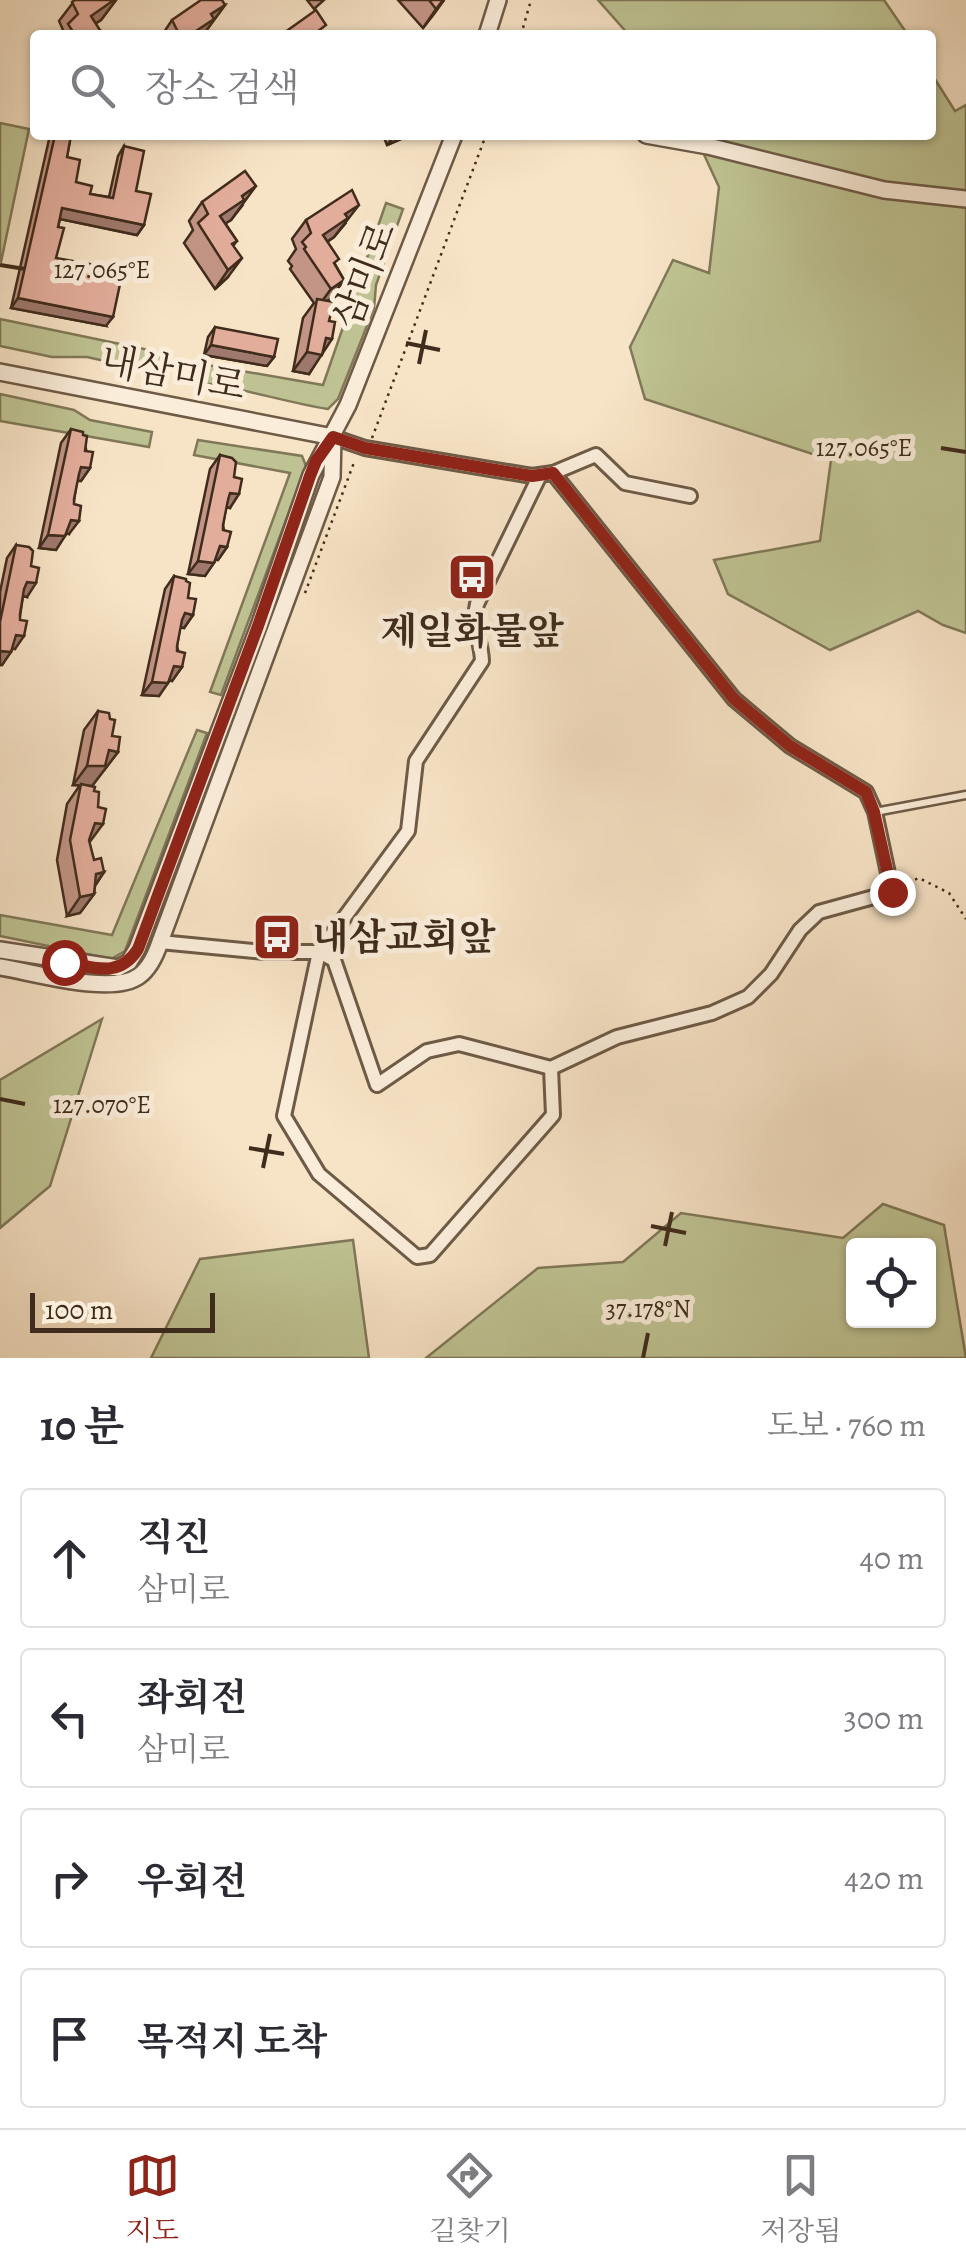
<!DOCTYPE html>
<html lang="ko">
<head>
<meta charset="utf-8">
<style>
	body { margin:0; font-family:Alegreya,"Noto Serif KR",serif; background:#f2f2f3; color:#2b2b33 }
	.controls { position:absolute; right:30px; bottom:30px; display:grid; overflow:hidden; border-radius:10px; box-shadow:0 2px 8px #0004 }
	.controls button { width:90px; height:90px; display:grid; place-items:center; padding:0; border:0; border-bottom:2px solid #e1e1e2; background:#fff; color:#2b2b33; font:50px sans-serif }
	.scale { position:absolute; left:30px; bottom:25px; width:185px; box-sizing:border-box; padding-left:10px; border:5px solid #402c1c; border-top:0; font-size:28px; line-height:35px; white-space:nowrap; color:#402c1c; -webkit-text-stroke:8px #faedda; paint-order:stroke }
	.stop { position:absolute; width:30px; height:30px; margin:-22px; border:8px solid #8f2418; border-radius:50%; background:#fff }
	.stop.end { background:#8f2418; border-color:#fff; box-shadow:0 2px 10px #0008 }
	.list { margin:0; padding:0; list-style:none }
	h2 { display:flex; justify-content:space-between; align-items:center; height:130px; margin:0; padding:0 40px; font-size:42px }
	h2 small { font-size:32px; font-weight:400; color:#7c7c81 }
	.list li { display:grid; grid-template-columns:65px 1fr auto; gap:30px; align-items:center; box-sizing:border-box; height:140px; margin:0 20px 20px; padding:0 20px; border:2px solid #e1e1e2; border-radius:10px }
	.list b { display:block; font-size:38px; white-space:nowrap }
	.list p { margin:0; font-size:32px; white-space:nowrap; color:#7c7c81 }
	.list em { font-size:32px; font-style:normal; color:#7c7c81 }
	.icon { flex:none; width:55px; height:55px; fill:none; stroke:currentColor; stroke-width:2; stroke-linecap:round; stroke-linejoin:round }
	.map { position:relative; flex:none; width:966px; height:1358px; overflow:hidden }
	.search { position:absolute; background:#fff; box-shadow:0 2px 8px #0004; left:30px; right:30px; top:30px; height:110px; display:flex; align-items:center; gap:25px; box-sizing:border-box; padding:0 35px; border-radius:10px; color:#7c7c81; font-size:38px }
	.sheet { height:770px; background:#fff }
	nav { display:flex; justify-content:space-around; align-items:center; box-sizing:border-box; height:140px; border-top:2px solid #e1e1e2; background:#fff; font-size:28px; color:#7c7c81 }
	nav a { display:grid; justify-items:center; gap:5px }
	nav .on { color:#8f2418 }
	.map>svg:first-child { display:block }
	.green { fill:#bfc393; stroke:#807858; stroke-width:2.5; fill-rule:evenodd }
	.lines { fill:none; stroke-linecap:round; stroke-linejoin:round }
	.service-casing { stroke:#6e5a46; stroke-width:11 }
	.minor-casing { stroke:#6e5a46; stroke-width:18 }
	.tertiary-casing { stroke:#6e5a46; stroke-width:20 }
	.path { stroke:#402c1c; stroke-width:2.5; stroke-dasharray:2.5 5; stroke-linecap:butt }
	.service { stroke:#faedda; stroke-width:6 }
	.minor { stroke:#faedda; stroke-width:12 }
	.tertiary { stroke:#faedda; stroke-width:15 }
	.wall { fill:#c39586; stroke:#402c1c; stroke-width:2.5 }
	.shaded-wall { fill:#9f796d; stroke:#402c1c; stroke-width:2.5 }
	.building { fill:#e3ad9c; stroke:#402c1c; stroke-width:2.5 }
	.route { stroke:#8f2418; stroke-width:12 }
	.ticks { fill:none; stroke:#402c1c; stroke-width:4 }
	.labels { text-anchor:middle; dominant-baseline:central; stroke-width:10; stroke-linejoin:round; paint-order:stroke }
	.street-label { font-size:38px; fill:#402c1c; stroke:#faedda }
	.poi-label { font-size:38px; font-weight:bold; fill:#402c1c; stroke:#faedda }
	.ticks-label { font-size:25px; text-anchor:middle; fill:#402c1c; stroke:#faedda; stroke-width:10; stroke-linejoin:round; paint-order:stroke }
</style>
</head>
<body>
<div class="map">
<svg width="966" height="1358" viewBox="0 0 966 1358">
	<rect width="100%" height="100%" fill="#f7e3c6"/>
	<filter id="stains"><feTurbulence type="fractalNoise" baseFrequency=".002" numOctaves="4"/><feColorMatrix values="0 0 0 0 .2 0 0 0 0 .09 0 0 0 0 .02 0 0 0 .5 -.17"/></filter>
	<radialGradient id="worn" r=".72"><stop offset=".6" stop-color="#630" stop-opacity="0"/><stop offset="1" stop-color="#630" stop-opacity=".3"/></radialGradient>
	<g class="green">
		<polygon points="598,0 884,0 908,35 629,35"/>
		<polygon points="931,73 955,111 966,105 966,633 943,625 918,611 830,650 728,594 714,560 820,541 831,460 645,399 630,347 673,260 709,273 719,187 695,135 931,135"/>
		<polygon points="0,123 29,129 1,262 0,262"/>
		<path d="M386,203L403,209L376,285L374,308L338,399L328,409C285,402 246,389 203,383L207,365L323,385Z"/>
		<polygon points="0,319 168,354 163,374 87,357 52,357 0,346"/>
		<polygon points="0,394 74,410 90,420 152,432 149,447 0,421"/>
		<polygon points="198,440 302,456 306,466 221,695 210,692 290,473 194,455"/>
		<polygon points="197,730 207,733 125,951 111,959 0,936 0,915 112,935"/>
		<polygon points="102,1019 50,1186 0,1228 0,1080"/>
		<path d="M883,1204L944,1225L966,1358H426L538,1268L623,1262L681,1213L843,1238ZM854,1246H928V1320H854Z"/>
		<polygon points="353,1240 369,1358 151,1358 200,1259"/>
	</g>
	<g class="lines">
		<g class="service-casing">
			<polyline id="service" points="875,812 966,795"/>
		</g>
		<g class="minor-casing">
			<g id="minor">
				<polyline points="333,437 365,448 532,476 553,473 596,455 625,483 690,496"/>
				<path d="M540,475L477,604C471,628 481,637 482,661L416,761L408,831L319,952L284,1116L319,1174L417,1257L430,1255L553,1115L551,1068L617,1037L712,1013L748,997L771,974L800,930L819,912L892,892L875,812L866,792L790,746L734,699L553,473"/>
				<polyline points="160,942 264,952 319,952 334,960 377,1085 427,1051 459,1044 551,1068"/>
			</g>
		</g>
		<g class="tertiary-casing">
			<g id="tertiary">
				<polyline points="487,35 498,0"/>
				<polyline points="646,135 708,146 884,190 966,199"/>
				<polyline points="0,372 333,437"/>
				<polyline points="0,950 118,968 129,962 137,949 259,626 311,475 348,405 454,135"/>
				<path d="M0,967C33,972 112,996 139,976C150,968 156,954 160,942L332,477L333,437"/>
			</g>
		</g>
		<g class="path">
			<polyline points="521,35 531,0"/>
			<polyline points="372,438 486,135"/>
			<polyline points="305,593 355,460"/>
			<polyline points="901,885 919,878 949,893 966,919"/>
		</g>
		<use href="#service" class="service"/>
		<use href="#minor" class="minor"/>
		<use href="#tertiary" class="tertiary"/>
	</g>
	<g class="wall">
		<polygon points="75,0 116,0 101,20 95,24 103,35 60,35 63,30 59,21"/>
		<polygon points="307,0 324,0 314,9"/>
		<polygon points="398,0 444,0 423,28"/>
		<polygon points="225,5 203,35 162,35 172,20"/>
		<polygon points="50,135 71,135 67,157 76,182 90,194 109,197 118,156 124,146 144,225 137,235 60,219 58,227 56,258 106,326 11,308"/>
		<polygon points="383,135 404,135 401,139 387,145"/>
		<polygon points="202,202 242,206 231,220 225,223 237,241 233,246 228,277 215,289 184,243 193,230 189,221"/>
		<polygon points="306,220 345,224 334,237 327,242 335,264 344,280 328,301 323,351 309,374 293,371 303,318 314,303 290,269 292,266 288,261 296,249 292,239"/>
		<polygon points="215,327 274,357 267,366 204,355 208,337"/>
		<polygon points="71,429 83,435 90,468 81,481 77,481 69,534 66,533 56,550 39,548 61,443"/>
		<polygon points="220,455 234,477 230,508 226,507 223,525 227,547 218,560 215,560 205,576 188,574 210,469"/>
		<polygon points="16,545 27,597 23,596 15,649 12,649 2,665 0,665 0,592 7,558"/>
		<polygon points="174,576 188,598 193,615 184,628 180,627 177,646 182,667 172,681 169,680 159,696 142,695 165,589"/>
		<polygon points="98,711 112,736 118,752 92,786 89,843 94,860 104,872 95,886 94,894 80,913 67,916 57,860 67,804 80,785 73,785 84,730"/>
	</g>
	<g class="shaded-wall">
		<polygon points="109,0 116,0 101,20 77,35 91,16"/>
		<polygon points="444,0 434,14 423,28 436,9"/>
		<polygon points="225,5 203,35 190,35 211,14"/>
		<polygon points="395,135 404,135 401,139 387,145"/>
		<polygon points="256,186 231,220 207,235 220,216 242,196"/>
		<polygon points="359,205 334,237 309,254 323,235 345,214"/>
		<polygon points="62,208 144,225 137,235 55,218"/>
		<polygon points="242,258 228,277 215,289 228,270"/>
		<polygon points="344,280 330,299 317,308 331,289"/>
		<polygon points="18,298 113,317 106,326 11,308"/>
		<polygon points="326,338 332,339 309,374 293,371 307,352"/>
		<polygon points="211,345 274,357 267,366 204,355"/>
		<polygon points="81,467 90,468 81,481 72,480"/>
		<polygon points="230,493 239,494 230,508 221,506"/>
		<polygon points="71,520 79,521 69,534 61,533"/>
		<polygon points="48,535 65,536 56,550 39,548"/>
		<polygon points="220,546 227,547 218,560 210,559"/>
		<polygon points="198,561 214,563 205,576 188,574"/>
		<polygon points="27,582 36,583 27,597 18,595"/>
		<polygon points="185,613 193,615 184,628 175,626"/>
		<polygon points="16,635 24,636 15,649 7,648"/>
		<polygon points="0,651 11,652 2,665 0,665"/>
		<polygon points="174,666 182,667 172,681 165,679"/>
		<polygon points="152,682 168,683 159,696 142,695"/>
		<polygon points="109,750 118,752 92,786 73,785 87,766"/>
		<polygon points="95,823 103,824 89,843 81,842"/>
		<polygon points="104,872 91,891 96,874"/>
		<polygon points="94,894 80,913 67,916 80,897"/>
	</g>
	<g class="building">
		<polygon points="75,0 114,0 91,16 103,35 75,35 68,24 78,14 72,2"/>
		<polygon points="201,0 222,0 225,5 211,14 214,19 190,35 175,35 178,32 172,20"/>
		<polygon points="429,0 443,0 436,9"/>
		<polygon points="316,10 326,25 313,35 281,35"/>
		<polygon points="55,135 71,135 67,157 80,160 76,182 92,186 90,194 113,198 124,146 144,151 136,191 151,194 144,225 62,208 58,227 64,228 56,258 123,270 113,317 18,298"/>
		<polygon points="245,171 256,186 242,196 244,200 220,216 237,241 232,244 242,258 228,270 198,223 208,214 202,202"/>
		<polygon points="352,190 359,205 345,214 348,218 323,235 339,259 334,263 344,280 331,289 304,249 306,247 302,242 311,233 306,220"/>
		<polygon points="317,299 334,302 329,321 335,322 332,339 326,338 322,355 307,352"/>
		<polygon points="215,327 278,339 274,357 211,345"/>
		<polygon points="71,429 83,432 83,435 87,436 85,451 93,452 90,468 81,467 79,474 74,499 74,504 81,506 79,521 71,520 65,536 48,535"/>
		<polygon points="220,455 232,458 236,462 234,477 242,479 239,494 230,493 228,500 223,525 223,530 231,532 227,547 220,546 214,563 198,561"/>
		<polygon points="16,545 29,547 33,551 31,566 39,568 36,583 27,582 24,589 20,614 20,620 27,621 24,636 16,635 11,652 0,651 0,622"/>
		<polygon points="174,576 186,579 186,581 190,583 188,598 196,599 193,615 185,613 182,620 177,646 177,651 185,653 182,667 174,666 168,683 152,682"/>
		<polygon points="98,711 109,713 110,719 115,720 112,736 120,737 118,752 109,750 105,766 87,766"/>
		<polygon points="81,784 95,787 94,791 99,792 98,807 106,809 103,824 95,823 89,840 94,860 101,858 104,872 96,874 94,894 80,897 70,840"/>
	</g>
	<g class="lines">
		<path class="route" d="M64,962C94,967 119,979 138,949L258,626L310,476L316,461L333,437L365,448L532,476L553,473L734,699L790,746L866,792L874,812L892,892"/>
	</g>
	<path class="ticks" d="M0,265L25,269M406,343L440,350M419,364L426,330M941,448L966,452M0,1099L25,1104M249,1148L284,1154M263,1168L270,1134M651,1226L686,1233M665,1246L672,1212M643,1358L648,1333"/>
	<defs>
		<g id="bus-square" transform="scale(2.5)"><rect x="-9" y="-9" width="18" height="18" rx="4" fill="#8f2418" stroke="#faedda"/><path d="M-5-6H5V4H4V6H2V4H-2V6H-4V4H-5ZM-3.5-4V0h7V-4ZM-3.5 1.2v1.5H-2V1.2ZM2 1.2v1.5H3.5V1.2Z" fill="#fff"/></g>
	</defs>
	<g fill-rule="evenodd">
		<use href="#bus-square" x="472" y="577"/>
		<use href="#bus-square" x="277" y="937"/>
	</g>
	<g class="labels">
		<g class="street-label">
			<text transform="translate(364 275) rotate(-69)">삼미로</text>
			<text transform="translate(173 373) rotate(11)">내삼미로</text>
		</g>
		<g class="poi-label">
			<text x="472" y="631">제일화물앞</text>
			<text x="312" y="937" text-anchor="start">내삼교회앞</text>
		</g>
	</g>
	<g class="ticks-label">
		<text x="102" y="278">127.065°E</text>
		<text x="864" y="456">127.065°E</text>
		<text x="102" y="1113">127.070°E</text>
		<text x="648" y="1317">37.178°N</text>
	</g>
	<rect width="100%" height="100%" filter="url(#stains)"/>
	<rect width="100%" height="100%" fill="url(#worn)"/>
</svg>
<div class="controls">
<button><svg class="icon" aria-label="locate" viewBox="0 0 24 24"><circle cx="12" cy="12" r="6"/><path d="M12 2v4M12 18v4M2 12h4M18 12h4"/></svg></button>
</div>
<div class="scale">100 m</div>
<div class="stop" style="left:64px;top:962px"></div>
<div class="stop end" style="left:892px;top:892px"></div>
<div class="search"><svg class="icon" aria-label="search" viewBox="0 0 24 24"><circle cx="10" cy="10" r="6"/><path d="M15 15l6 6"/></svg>장소 검색</div>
</div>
<section class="sheet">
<h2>10 분<small>도보 · 760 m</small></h2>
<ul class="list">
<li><svg class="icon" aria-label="ahead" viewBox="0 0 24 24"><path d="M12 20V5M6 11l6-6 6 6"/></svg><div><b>직진</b><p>삼미로</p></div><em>40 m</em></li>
<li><svg class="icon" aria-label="left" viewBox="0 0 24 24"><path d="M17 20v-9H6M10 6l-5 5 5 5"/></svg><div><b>좌회전</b><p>삼미로</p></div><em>300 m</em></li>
<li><svg class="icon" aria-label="right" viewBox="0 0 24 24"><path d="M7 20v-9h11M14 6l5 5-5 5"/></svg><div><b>우회전</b></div><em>420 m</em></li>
<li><svg class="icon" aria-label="arrive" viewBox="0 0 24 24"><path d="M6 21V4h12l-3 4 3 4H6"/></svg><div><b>목적지 도착</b></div></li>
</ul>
</section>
<nav>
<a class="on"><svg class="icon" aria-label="map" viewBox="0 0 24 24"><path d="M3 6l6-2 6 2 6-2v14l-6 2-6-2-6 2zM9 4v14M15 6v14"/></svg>지도</a>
<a><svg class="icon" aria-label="directions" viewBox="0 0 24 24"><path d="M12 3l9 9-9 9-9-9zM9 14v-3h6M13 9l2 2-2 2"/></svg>길찾기</a>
<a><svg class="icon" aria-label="saved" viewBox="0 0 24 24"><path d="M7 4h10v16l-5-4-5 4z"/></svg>저장됨</a>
</nav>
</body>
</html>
